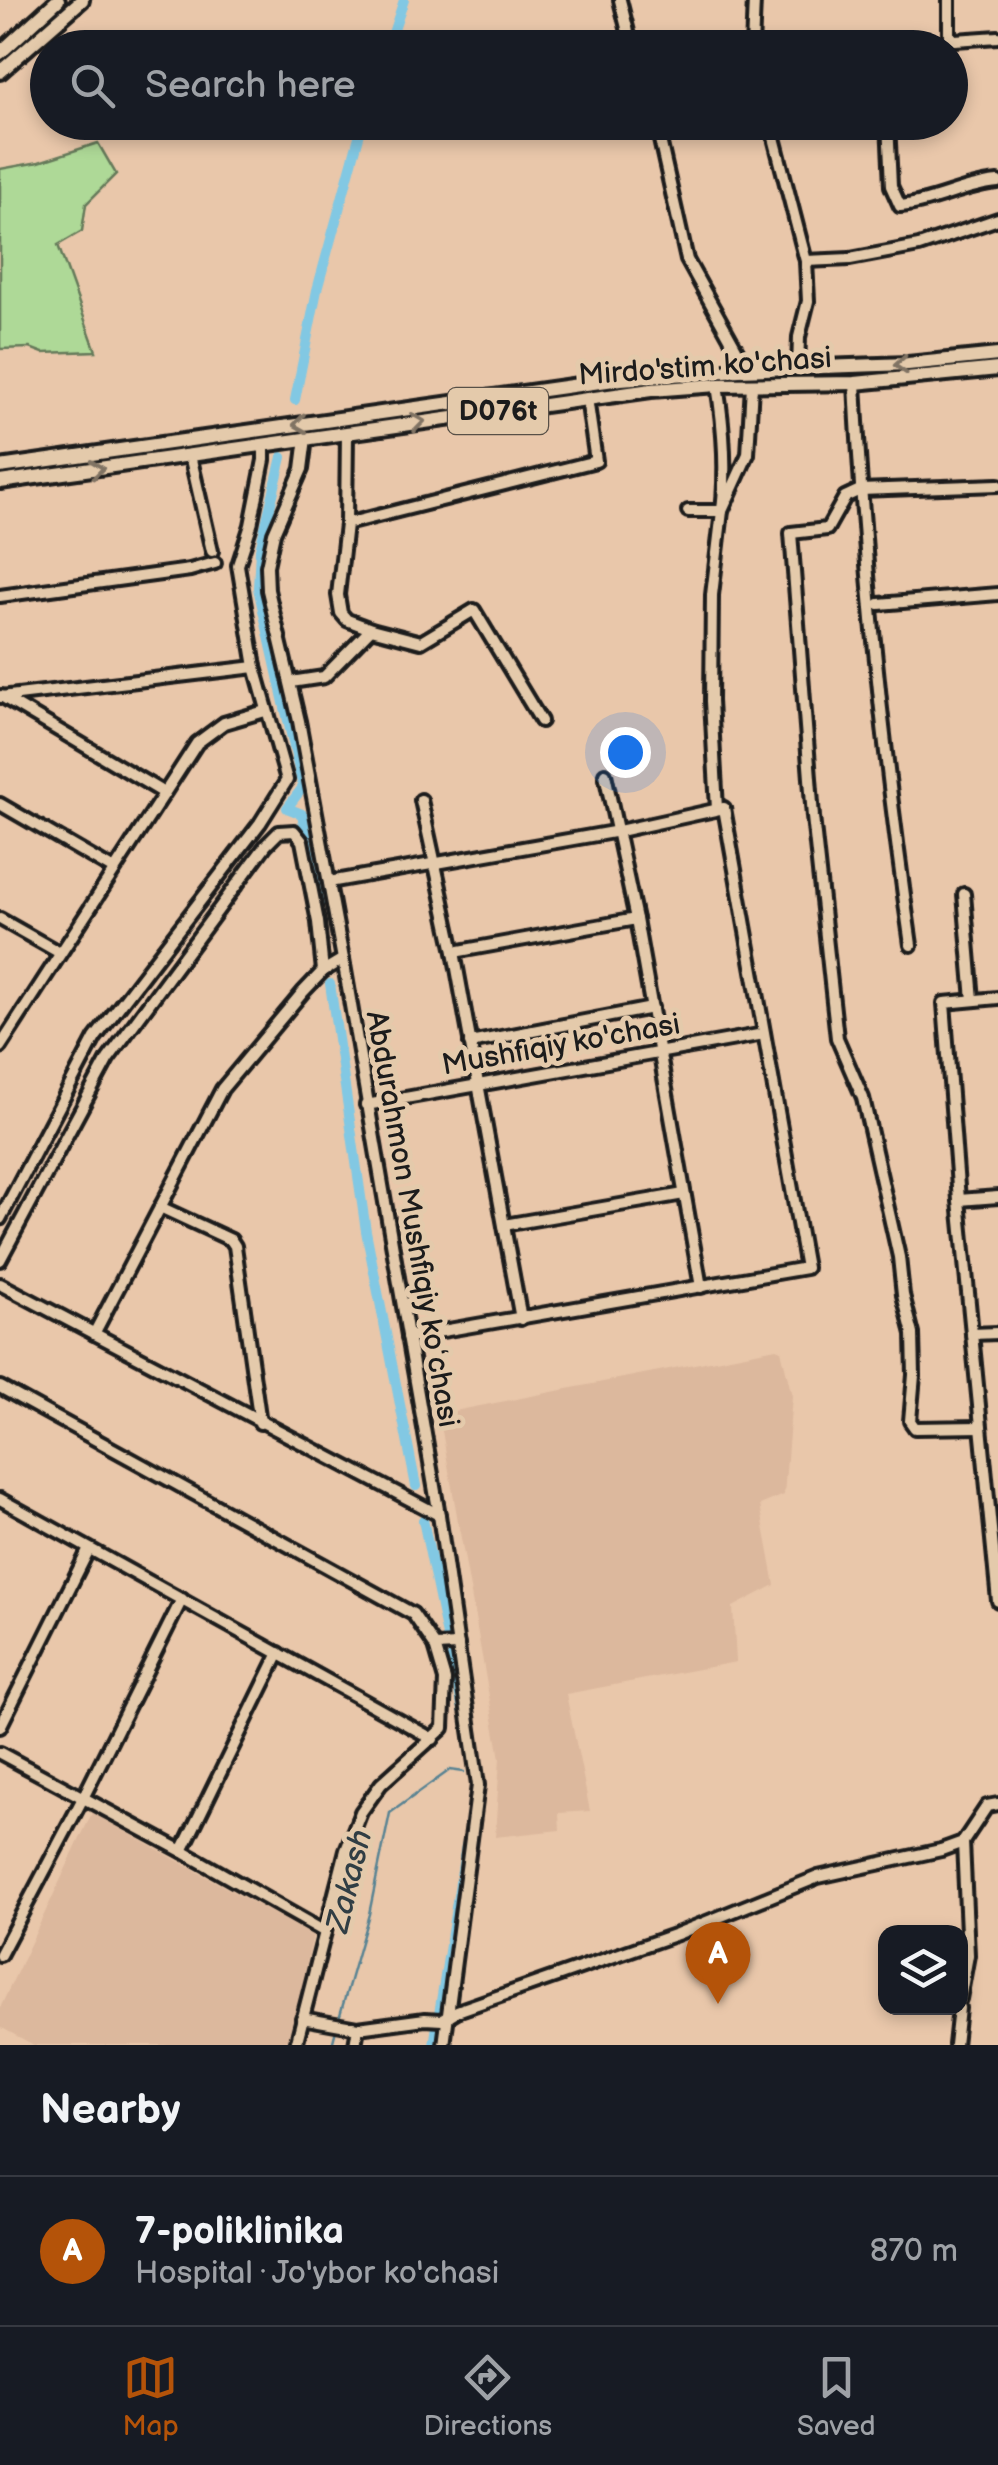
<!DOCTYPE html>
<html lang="en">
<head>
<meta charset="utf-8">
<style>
	body { margin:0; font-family:"Balsamiq Sans",sans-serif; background:#20242c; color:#f1f3f6 }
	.controls { position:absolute; right:30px; bottom:30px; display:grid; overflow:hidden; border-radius:20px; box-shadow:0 5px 15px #0003 }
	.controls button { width:90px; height:90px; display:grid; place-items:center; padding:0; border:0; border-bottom:2px solid #363941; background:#171b24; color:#f1f3f6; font:50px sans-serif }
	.you { position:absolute; left:625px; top:752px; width:35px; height:35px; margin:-25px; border:8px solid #fff; border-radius:50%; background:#1a73e8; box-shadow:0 0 0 15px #1a73e833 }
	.badge { display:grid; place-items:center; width:65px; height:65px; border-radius:50%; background:#b45309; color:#fff; font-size:32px; font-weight:700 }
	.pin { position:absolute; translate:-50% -82px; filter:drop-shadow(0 2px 5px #0008) }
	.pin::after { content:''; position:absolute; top:52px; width:35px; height:30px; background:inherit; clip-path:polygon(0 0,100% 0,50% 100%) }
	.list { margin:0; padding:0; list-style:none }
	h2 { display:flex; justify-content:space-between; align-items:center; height:130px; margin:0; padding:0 40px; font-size:42px }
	h2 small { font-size:32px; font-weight:400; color:#9ea1a6 }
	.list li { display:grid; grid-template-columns:65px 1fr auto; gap:30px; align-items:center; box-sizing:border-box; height:150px; padding:0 40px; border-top:2px solid #363941 }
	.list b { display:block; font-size:38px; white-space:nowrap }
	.list p { margin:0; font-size:32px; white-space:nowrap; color:#9ea1a6 }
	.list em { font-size:32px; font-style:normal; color:#9ea1a6 }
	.icon { flex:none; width:55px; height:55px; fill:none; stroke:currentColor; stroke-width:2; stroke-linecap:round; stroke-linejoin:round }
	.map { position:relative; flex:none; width:998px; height:2045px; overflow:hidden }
	.search { position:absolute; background:#171b24; box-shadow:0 5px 15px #0003; left:30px; right:30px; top:30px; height:110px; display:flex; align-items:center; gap:25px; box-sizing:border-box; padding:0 35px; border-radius:55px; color:#9ea1a6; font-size:38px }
	.sheet { height:280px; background:#171b24 }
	nav { display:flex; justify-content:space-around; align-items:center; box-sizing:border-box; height:140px; border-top:2px solid #363941; background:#171b24; font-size:28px; color:#9ea1a6 }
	nav a { display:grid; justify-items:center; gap:5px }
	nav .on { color:#b45309 }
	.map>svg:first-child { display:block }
	.built { fill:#dcb89d }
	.green { fill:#aed997; stroke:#657a5a; stroke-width:2.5 }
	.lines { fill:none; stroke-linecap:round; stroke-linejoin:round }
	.stream { stroke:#598393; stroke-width:2.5 }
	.canal { stroke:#82c8e3; stroke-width:10 }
	.minor-casing { stroke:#1c1c1c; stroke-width:18 }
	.major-casing { stroke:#1c1c1c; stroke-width:20 }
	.minor { stroke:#e4caab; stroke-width:10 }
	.major { stroke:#e4caab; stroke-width:12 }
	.oneway { stroke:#807364 }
	.labels { text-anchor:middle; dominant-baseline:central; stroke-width:10; stroke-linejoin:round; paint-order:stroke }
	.shield { fill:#e4caab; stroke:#585047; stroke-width:2.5 }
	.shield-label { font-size:28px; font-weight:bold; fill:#1c1c1c }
	.street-label { font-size:30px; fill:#1c1c1c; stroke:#e4caab }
	.water-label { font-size:32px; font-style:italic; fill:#303e44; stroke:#e4caab }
</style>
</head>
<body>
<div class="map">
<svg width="998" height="2045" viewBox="0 0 998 2045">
	<rect width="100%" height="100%" fill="#e9c7aa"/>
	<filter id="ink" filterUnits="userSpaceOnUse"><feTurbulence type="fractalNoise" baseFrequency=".01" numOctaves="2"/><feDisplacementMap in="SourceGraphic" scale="20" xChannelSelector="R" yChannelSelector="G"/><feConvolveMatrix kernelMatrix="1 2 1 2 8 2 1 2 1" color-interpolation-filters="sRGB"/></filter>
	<g filter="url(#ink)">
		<g class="built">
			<polygon points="776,1348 781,1350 792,1396 784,1495 760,1505 775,1585 733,1607 736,1662 566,1694 590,1811 559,1813 560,1830 495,1837 500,1758 439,1414"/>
			<polygon points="92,1813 313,1936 289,2045 34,2045 0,2027 0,2008"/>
		</g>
		<polygon class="green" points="98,143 116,174 86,204 82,231 58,245 96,351 43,353 30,348 0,349 0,169 39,162"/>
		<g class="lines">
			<g class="stream">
				<polyline points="338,2022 369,1914 390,1813 450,1770 464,1772"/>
				<polyline points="332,2045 336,2030"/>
			</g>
			<g class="canal">
				<polyline points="388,48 404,0"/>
				<polyline points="295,400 317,290 363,122"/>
				<polyline points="282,457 260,549 258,588 303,787 287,808 302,814 319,905"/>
				<polyline points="330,984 366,1231 416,1486"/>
				<polyline points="423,1520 447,1636"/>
				<polyline points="452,1657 463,1710"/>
				<polyline points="434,2045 466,1845"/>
			</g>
			<g class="minor-casing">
				<g id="minor">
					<polyline points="620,0 632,48"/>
					<polyline points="949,0 949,37 955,40 998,37"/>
					<polyline points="752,48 754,0"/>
					<polyline points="656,122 687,260 739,354 739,370"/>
					<polyline points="770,122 806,261 808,301 799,337 798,370"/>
					<path d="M888,122L891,186L900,206C934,203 963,185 998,182"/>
					<polyline points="889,124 913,122"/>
					<polyline points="846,125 854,122"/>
					<polyline points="806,261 850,259 919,246 998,219"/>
					<path d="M855,383C864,571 884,758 911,945"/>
					<polyline points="347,433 346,524 338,595 341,613 347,620 371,629 421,642 474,610 541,721"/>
					<polyline points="306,438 302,469 274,533 267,566 268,590 299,721 343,959 439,1515 478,1785 444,2045"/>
					<polyline points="190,455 212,551"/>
					<path d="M688,511H722C727,467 724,428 717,385"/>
					<polyline points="346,524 596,461 587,398"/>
					<polyline points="0,596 190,570 215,563"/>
					<polyline points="879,604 998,594"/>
					<polyline points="291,682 324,677 371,629"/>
					<polyline points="1,696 164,793"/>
					<polyline points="1,697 255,667"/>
					<polyline points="605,774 636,919 701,1287"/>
					<polyline points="421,800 454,952 521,1319"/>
					<polyline points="0,804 114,870"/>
					<polyline points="717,809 711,701 712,595 722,511 748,454 752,385"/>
					<polyline points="329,882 619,831 724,808 806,1268 408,1337"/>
					<polyline points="964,894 973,1000"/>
					<polyline points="0,919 60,953"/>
					<polyline points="454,952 636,919"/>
					<polyline points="998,998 944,1003 959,1200 998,1601"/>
					<polyline points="470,1043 652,1008"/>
					<polyline points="0,1047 197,743 224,723 265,711"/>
					<polyline points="366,1105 764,1034"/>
					<polyline points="959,1200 998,1197"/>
					<polyline points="160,1207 231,1240 235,1246 260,1423"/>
					<polyline points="0,1219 95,1038 260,823 287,780 255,667 238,565 251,525 264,460 264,445"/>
					<polyline points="504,1225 684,1194"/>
					<polyline points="0,1260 108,1059 266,845 279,832 294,831 302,841 318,922 323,971"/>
					<polyline points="0,1284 439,1515"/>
					<polyline points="94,1334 222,1089 303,992 323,971 343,959"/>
					<polyline points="972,1334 998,1333"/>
					<polyline points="0,1387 413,1614 435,1646 458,1645"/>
					<polyline points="981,1427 915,1428 910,1421 914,1375 913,1334 903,1295 899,1257 863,1098 837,1038 813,817 791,533 827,529 845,497 860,490 998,485"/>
					<polyline points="0,1499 433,1739"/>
					<polyline points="0,1727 89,1549"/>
					<polyline points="0,1753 182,1851 325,1932"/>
					<polyline points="182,1851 279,1653"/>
					<polyline points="0,1955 83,1798 182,1599"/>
					<polyline points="960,1999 968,1955 963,1842"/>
					<polyline points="302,2018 358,2028 425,2019 442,2020 457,2011 677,1934 818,1877 941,1850 963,1842 987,1806 998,1804"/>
					<polyline points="296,2045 346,1850 361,1812 381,1784 443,1728 445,1680 435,1646"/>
					<polyline points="355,2045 358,2028"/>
					<polyline points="955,2045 959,2008"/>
				</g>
			</g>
			<g class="major-casing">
				<g id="major">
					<polyline points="0,53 58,0"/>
					<polyline points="0,72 82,0"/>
					<polyline points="0,467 621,379 739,370 908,364 998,355"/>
					<polyline points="0,482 651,390 717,385 855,383 998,369"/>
				</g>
			</g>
			<use href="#minor" class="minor"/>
			<use href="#major" class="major"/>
		</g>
		<defs><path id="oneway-chevron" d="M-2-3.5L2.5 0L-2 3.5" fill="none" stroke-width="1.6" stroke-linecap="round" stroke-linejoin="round" transform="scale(2.5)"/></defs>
		<g class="oneway">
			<use href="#oneway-chevron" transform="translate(901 365) rotate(176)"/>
			<use href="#oneway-chevron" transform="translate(418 422) rotate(-8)"/>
			<use href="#oneway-chevron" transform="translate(300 424) rotate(172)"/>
			<use href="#oneway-chevron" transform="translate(97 469) rotate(-8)"/>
		</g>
	</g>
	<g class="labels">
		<rect class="shield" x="448" y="388" width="100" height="46" rx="8"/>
		<g class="shield-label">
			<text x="498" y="411">D076t</text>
		</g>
		<g class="street-label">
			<text transform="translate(705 367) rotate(-4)">Mirdo'stim ko'chasi</text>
			<text transform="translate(561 1045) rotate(-10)">Mushfiqiy ko'chasi</text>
			<text transform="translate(412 1219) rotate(80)">Abdurahmon Mushfiqiy koʻchasi</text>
		</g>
		<g class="water-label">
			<text transform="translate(350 1881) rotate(-76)">Zakash</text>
		</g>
	</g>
</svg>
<div class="controls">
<button><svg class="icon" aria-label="layers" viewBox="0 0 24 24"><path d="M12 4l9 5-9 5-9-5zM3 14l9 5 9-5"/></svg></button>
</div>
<div class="you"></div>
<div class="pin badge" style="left:718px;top:2004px">A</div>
<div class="search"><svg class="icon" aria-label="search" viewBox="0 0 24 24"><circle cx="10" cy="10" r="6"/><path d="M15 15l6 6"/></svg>Search here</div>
</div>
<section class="sheet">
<h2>Nearby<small></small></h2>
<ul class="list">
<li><span class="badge">A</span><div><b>7-poliklinika</b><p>Hospital · Jo'ybor ko'chasi</p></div><em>870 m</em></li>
</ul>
</section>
<nav>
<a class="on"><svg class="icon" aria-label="map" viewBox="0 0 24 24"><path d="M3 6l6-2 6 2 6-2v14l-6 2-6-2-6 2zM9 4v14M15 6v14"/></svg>Map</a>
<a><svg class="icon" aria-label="directions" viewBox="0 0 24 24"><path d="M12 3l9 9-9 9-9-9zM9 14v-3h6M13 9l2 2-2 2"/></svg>Directions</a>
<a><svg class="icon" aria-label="saved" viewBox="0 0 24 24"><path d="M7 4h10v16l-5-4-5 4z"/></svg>Saved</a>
</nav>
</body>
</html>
